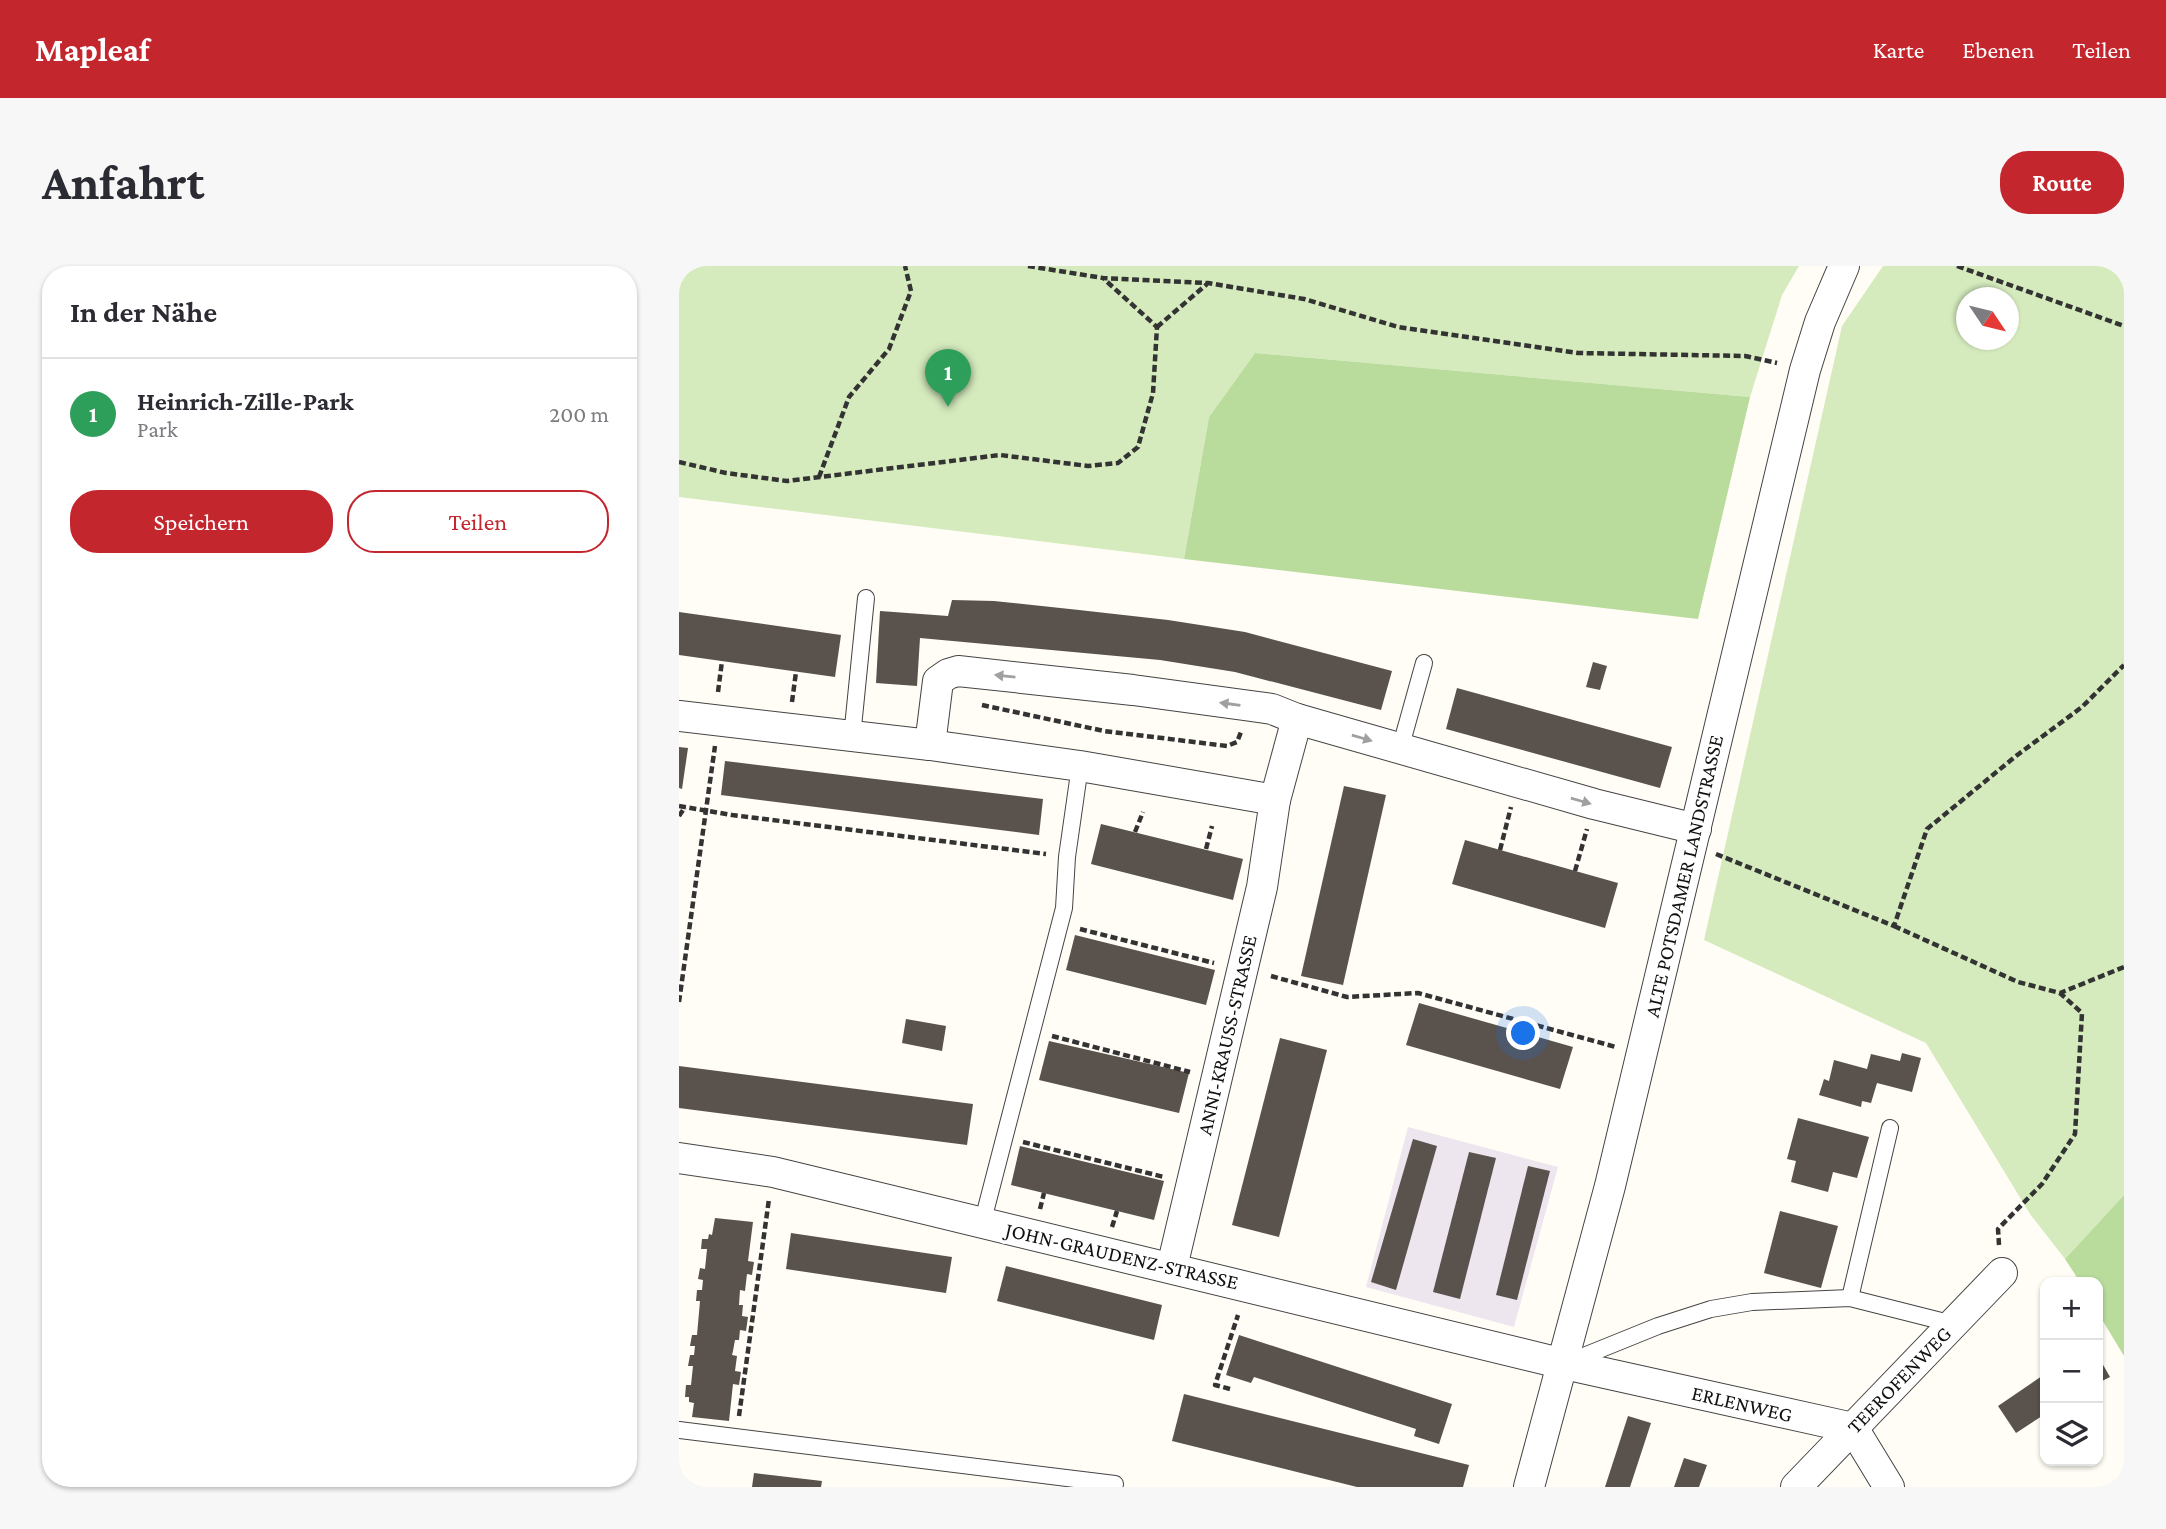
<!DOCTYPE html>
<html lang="de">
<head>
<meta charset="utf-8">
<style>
	body { margin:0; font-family:"Crimson Pro",serif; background:#f7f7f7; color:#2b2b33 }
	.controls { position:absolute; right:21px; bottom:21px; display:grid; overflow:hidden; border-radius:14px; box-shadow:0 2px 5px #0004 }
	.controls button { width:63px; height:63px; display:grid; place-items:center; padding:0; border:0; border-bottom:2px solid #e1e1e2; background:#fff; color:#2b2b33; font:35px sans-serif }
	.compass { position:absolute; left:1277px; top:21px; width:63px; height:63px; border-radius:50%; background:#fff; box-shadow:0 2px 5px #0004; rotate:125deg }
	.you { position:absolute; left:845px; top:768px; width:24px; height:24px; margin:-18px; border:5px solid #fff; border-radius:50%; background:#1a73e8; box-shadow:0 0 0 10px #1a73e833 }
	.badge { display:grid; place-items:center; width:46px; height:46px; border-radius:50%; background:#c4262e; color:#fff; font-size:23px; font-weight:700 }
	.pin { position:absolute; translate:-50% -58px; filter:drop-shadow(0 2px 4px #0008) }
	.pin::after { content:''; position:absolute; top:37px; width:24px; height:21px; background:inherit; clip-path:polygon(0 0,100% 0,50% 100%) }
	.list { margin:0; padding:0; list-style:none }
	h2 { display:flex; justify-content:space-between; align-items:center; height:91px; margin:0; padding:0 28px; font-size:30px }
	h2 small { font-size:23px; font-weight:400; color:#7c7c81 }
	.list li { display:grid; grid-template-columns:46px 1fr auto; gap:21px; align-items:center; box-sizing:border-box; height:112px; padding:0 28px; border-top:2px solid #e1e1e2 }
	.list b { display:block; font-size:26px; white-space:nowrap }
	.list p { margin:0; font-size:23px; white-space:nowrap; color:#7c7c81 }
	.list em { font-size:23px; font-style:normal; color:#7c7c81 }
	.actions { display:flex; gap:14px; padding:21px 28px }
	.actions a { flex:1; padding:16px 0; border:2px solid #c4262e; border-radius:28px; text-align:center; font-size:24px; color:#c4262e }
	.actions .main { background:#c4262e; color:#fff }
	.icon { flex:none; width:38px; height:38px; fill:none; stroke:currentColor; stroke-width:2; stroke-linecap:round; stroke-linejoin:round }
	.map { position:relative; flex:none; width:1445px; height:1221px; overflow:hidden; border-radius:28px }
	header { display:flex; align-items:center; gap:42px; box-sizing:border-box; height:98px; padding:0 35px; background:#c4262e; color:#fff }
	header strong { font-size:33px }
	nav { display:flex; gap:38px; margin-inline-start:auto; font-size:24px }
	.intro { display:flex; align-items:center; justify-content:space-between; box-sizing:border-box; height:168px; padding:0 42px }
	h1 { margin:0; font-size:49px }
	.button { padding:18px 32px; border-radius:28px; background:#c4262e; color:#fff; font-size:24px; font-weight:700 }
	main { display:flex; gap:42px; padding:0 42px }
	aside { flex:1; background:#fff; border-radius:28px; box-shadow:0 2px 5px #0004 }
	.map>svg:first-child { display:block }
	.industrial { fill:#eee6ef }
	.green { fill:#d5ebbd; fill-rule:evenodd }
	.forest { fill:#b9dc9c }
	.building { fill:#5a524d }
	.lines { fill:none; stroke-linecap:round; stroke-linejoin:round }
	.service-casing { stroke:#444; stroke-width:18 }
	.minor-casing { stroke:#444; stroke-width:32 }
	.path { stroke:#333; stroke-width:4.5; stroke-dasharray:7 3.5; stroke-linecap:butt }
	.service { stroke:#fff; stroke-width:16 }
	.minor { stroke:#fff; stroke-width:30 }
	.oneway { fill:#a0a0a0 }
	.labels { text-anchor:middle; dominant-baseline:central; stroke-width:7; stroke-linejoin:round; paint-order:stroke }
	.street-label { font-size:21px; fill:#111; stroke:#fff }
</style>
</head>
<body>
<header>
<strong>Mapleaf</strong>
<nav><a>Karte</a><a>Ebenen</a><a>Teilen</a></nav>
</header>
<div class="intro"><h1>Anfahrt</h1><a class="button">Route</a></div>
<main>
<aside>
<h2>In der Nähe<small></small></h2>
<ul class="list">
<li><span class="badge" style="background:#2e9e5b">1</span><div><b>Heinrich-Zille-Park</b><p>Park</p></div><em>200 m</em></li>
</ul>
<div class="actions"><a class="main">Speichern</a><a>Teilen</a></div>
</aside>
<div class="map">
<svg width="1445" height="1221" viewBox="0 0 1445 1221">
	<rect width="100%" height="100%" fill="#fffdf5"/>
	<polygon class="industrial" points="729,861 879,901 835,1061 687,1021"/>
	<g class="green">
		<polygon points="0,0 1120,0 1103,29 1071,131 576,87 530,151 505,293 0,231"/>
		<path d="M1204,0H1445V929L1386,993L1351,948L1247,777L1025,674L1163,60ZM1288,32H1330V74H1288Z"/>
	</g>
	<g class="forest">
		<polygon points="576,87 1071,131 1019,353 505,293 530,151"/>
		<polygon points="1445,929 1445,1090 1419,1047 1419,1016 1401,1016 1386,993"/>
	</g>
	<g class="building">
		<polygon points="273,334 315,335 400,344 489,354 566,366 713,405 702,444 556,406 481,394 241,372 238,420 197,417 201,345 269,350"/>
		<polygon points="0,346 162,369 156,411 0,389"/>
		<polygon points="914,396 928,400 921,424 907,421"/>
		<polygon points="778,422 993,481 981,522 767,463"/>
		<polygon points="0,481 9,482 3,523 0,522"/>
		<polygon points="46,495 364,533 360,569 42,529"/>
		<polygon points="665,520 707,529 664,719 622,710"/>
		<polygon points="422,558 564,593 554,634 412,598"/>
		<polygon points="786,574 939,617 926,662 773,618"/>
		<polygon points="396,669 536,704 527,739 387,704"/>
		<polygon points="740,737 894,781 881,823 727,779"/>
		<polygon points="227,753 267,760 263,785 223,777"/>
		<polygon points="601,772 648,784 600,971 553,959"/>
		<polygon points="370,775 510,807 500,847 360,814"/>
		<polygon points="1223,787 1242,792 1233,826 1198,817 1192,837 1183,835 1182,841 1140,829 1145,813 1150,815 1155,794 1188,803 1192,788 1221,795"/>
		<polygon points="0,800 294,838 288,879 0,842"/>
		<polygon points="1119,852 1190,871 1178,912 1154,906 1149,926 1112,916 1117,895 1108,893"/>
		<polygon points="734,873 758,880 717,1024 692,1016"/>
		<polygon points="341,880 485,915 475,954 332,919"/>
		<polygon points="790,886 817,892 781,1033 754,1026"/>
		<polygon points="849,900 871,905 838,1034 817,1029"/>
		<polygon points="1101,945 1159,960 1142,1022 1085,1007"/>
		<polygon points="36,952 74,956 69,995 75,996 73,1009 68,1008 66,1025 61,1024 60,1039 64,1039 63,1050 69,1051 67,1065 61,1064 60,1074 56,1074 54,1085 53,1089 58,1090 56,1105 62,1106 60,1119 54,1118 50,1155 13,1151 15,1137 10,1136 10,1131 6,1131 7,1119 12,1119 14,1100 9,1100 11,1089 15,1089 16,1080 11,1080 13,1069 18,1069 21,1035 17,1035 18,1024 23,1024 24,1014 19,1013 21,1002 26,1003 28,983 22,983 23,973 29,973 30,968 33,969"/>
		<polygon points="112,967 273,991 267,1027 107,1003"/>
		<polygon points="327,1000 483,1039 475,1074 318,1035"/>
		<polygon points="560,1069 773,1138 760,1178 735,1170 737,1163 575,1111 572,1117 547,1109"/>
		<polygon points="1419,1090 1431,1111 1419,1117"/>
		<polygon points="1366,1108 1366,1148 1337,1167 1319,1140"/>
		<polygon points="505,1128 790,1199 784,1221 678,1221 493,1175"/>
		<polygon points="949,1150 972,1157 951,1221 926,1221"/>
		<polygon points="1005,1192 1028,1199 1020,1221 995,1221"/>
		<polygon points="75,1207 143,1215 142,1221 73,1221"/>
	</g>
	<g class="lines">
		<g class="service-casing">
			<g id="service">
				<polyline points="173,471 187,332"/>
				<polyline points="721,483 745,397"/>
				<polyline points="303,958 385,642 388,591 401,500"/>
				<polyline points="1171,1032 1211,862"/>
				<polyline points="890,1096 979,1060 1032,1043 1073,1036 1171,1032 1274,1058"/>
				<polyline points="0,1164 436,1218"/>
			</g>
		</g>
		<g class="minor-casing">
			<g id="minor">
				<polyline points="0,450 251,479 401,500 596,534 583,621 493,1001"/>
				<polyline points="251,479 259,415 269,408 279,405 454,424 572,440 593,443 618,453 915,538 1017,563"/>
				<polyline points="596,534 618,453"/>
				<polyline points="0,892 94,906 885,1098 1174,1162 1210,1221"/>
				<polyline points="850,1221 931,920 1126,104 1141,56 1165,0"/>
				<polyline points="1117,1221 1323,1007"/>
			</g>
		</g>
		<g class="path">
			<polyline points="349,0 424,12 529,17 625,33 719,61 899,87 1066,90 1098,97"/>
			<polyline points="1278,0 1445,60"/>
			<polyline points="478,61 528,18"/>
			<polyline points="0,196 47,207 108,215 321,189 409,200 439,197 459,181 474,127 478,61 425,13"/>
			<polyline points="140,211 170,131 210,83 232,25 226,0"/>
			<polyline points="39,426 43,395"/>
			<polyline points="113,436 117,406"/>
			<polyline points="303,439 425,465 548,480 558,476 562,466"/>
			<polyline points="0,540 53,549 367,588"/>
			<polyline points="0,550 6,541"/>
			<polyline points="456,566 464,546"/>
			<polyline points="527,583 533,560"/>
			<polyline points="821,584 832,541"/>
			<polyline points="1037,588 1215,660 1248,563 1337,490 1403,441 1445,399"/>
			<polyline points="896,605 908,563"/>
			<polyline points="1215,660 1339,716 1381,727 1445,701"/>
			<polyline points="401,663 535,697"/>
			<polyline points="592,710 668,731 739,727 937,781"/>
			<polyline points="0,736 36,480"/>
			<polyline points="373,770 511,806"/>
			<polyline points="344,876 485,911"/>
			<polyline points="361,943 365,927"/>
			<polyline points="433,961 438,945"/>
			<polyline points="1320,979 1319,963 1363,918 1396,868 1403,747 1381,727"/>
			<polyline points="551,1123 536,1119 559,1049"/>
			<polyline points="60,1150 90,933"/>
		</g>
		<use href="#service" class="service"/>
		<use href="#minor" class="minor"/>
	</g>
	<defs><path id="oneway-solid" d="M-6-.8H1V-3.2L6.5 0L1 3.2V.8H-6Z" transform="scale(1.75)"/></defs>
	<g class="oneway">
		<use href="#oneway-solid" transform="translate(326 410) rotate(-174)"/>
		<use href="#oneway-solid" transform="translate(551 438) rotate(-172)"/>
		<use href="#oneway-solid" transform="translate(683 472) rotate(16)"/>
		<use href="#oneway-solid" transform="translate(902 535) rotate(16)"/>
	</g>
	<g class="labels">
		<g class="street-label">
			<text transform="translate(1005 610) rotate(-77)">ALTE POTSDAMER LANDSTRASSE</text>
			<text transform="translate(548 769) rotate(-77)">ANNI-KRAUSS-STRASSE</text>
			<text transform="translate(443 990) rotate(13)">JOHN-GRAUDENZ-STRASSE</text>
			<text transform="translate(1220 1114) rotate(-46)">TEEROFENWEG</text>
			<text transform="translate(1063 1138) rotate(13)">ERLENWEG</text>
		</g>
	</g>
</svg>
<div class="controls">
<button>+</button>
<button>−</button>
<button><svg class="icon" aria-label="layers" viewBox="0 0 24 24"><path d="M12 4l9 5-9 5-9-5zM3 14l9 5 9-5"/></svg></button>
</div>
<svg class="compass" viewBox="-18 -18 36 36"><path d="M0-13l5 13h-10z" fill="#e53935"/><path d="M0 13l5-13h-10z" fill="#7c7c81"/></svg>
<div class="you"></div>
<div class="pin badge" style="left:269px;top:141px;background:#2e9e5b">1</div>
</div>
</main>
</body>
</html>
